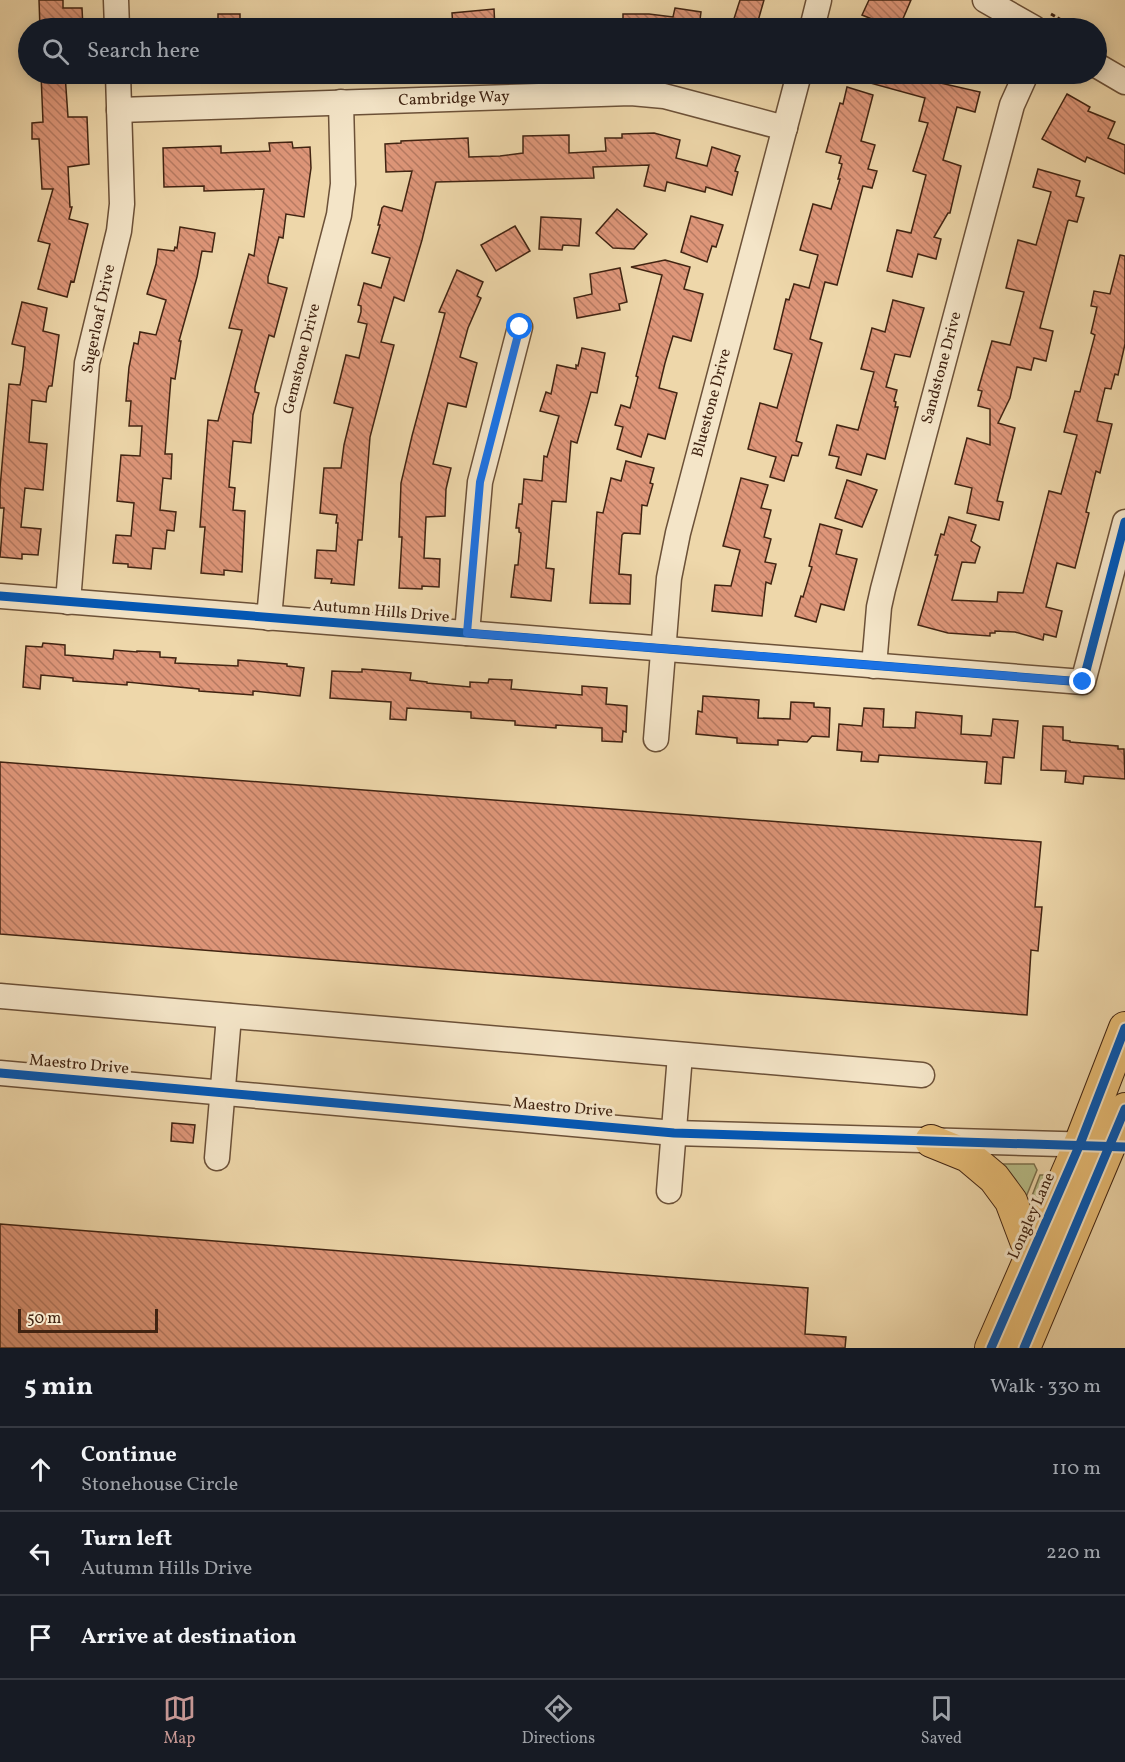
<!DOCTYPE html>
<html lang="en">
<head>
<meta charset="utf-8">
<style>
	body { margin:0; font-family:Vollkorn,serif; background:#242831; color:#f1f3f6 }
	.scale { position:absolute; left:18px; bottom:15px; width:140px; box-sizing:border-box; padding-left:6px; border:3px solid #412412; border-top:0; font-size:16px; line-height:21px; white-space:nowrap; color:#412412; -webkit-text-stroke:4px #f4e5c8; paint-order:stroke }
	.stop { position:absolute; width:18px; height:18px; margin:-14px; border:4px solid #1a73e8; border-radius:50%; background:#fff }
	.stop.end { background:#1a73e8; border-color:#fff; box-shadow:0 2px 6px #0008 }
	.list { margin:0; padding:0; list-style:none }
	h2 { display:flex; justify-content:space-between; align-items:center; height:78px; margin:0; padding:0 24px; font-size:26px }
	h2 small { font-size:20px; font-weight:400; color:#9ea1a6 }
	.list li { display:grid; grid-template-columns:39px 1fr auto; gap:18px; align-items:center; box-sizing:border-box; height:84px; padding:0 24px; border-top:2px solid #363941 }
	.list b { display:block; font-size:22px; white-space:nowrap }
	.list p { margin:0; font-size:20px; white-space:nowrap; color:#9ea1a6 }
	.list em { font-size:20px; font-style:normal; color:#9ea1a6 }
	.icon { flex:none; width:33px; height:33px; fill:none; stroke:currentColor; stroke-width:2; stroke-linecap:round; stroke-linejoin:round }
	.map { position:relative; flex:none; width:1125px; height:1348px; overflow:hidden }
	.search { position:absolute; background:#171b24; box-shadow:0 3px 15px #0003; left:18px; right:18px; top:18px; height:66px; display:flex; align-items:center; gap:15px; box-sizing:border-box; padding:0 21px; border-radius:33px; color:#9ea1a6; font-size:22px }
	.sheet { height:330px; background:#171b24 }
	nav { display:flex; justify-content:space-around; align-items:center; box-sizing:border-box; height:84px; border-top:2px solid #363941; background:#171b24; font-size:16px; color:#9ea1a6 }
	nav a { display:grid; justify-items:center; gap:3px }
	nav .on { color:#c59692 }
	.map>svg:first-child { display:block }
	.garden { fill:#b8be89; stroke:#7c714e; stroke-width:1.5 }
	.building { fill:url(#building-back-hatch); stroke:#412412; stroke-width:1.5 }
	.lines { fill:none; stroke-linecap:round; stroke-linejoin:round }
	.minor-casing { stroke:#6c5138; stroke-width:27 }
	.major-casing { stroke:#412412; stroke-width:34 }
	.path { stroke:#412412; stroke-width:3; stroke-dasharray:4.5 3; stroke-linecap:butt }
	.minor { stroke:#f4e5c8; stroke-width:24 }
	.major { stroke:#e7bc75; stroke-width:32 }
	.cycleway-casing { stroke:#f4e5c8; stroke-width:13 }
	.cycleway { stroke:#0057b8; stroke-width:9 }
	.route { stroke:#1a73e8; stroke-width:8 }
	.labels { text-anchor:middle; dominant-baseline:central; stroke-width:6; stroke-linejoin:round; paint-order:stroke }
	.street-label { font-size:16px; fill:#412412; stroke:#f4e5c8 }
</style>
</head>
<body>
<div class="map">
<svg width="1125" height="1348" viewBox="0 0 1125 1348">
	<defs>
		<pattern id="building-back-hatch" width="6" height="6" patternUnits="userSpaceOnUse" patternTransform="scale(1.5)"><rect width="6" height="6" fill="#de9679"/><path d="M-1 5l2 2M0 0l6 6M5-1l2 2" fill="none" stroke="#b67a62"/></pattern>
	</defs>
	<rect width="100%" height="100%" fill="#eed7aa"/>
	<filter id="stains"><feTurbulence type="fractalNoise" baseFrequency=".00333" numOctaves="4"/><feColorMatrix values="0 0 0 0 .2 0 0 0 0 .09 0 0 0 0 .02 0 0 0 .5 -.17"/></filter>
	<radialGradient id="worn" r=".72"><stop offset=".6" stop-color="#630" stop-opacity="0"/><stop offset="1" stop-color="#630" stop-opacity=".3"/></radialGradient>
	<g class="garden">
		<polygon points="1000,1164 1034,1164 1037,1170 1026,1197"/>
		<polygon points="1040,1175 1050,1175 1031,1225 1027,1209"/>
	</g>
	<g class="building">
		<polygon points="39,0 63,0 63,8 82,8 83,28 40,28"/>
		<polygon points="740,0 764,0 756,28 731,28"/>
		<polygon points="869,0 911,0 899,28 894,28 862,15"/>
		<polygon points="675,8 701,12 699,28 623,28 623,14 649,14 673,17"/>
		<polygon points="494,9 495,28 453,28 452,13"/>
		<rect x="218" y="14" width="22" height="14"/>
		<polygon points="41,74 65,74 68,117 87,117 89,164 68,167 70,207 72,207 69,219 88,224 74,282 71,281 67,297 38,289 50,244 38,241 53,189 42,189 39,139 32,139 32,123 43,122"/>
		<polygon points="852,74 901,74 980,92 975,112 957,107 943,160 961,166 950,213 948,213 934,237 941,239 936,259 918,254 912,277 887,271 897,230 911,233 926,175 913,171 928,123 919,121 925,98 852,78"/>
		<polygon points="847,87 873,95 861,141 875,145 868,169 877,171 872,188 863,186 837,285 825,282 810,339 822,343 796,441 802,443 798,456 792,455 784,481 770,477 776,457 748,449 760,403 777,408 792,354 774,349 786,299 789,300 794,284 809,288 818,255 800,250 813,204 831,209 840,179 838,179 842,164 839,163 841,156 826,152 840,103 843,104"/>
		<polygon points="1067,94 1090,107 1088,111 1115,122 1108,138 1125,145 1125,174 1087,157 1085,162 1042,139"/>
		<polygon points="654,133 680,140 676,158 707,166 712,147 740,156 735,171 738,172 732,195 706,187 705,192 667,182 665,191 644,186 649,165 593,167 594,178 436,182 422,240 404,301 394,297 381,342 394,345 370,437 362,540 358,540 354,585 331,583 332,579 315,578 317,550 336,551 338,523 336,523 337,515 320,513 324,468 341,468 344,445 353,408 334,403 346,355 359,358 367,324 358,322 361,312 361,306 358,305 364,283 381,288 390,258 372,253 380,225 378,225 382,208 384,206 402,211 412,171 386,172 385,144 401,143 401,141 468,138 469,157 500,156 523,153 523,136 569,135 569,153 606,151 605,138 622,138 622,134"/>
		<polygon points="292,142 293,148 310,147 311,168 304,217 286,214 283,238 279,237 268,277 268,283 287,288 274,337 269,335 255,387 255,392 259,393 253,415 251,443 233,441 229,487 235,488 233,510 245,511 242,572 224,570 224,575 201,573 205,527 200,527 208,420 218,421 242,330 229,328 249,254 254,256 264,189 204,191 204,186 164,187 163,148 221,146 221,153 270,151 269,143"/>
		<polygon points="1038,169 1080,181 1076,196 1084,198 1077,222 1069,220 1068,221 1040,328 1053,331 1046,361 1034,358 1031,370 1017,367 1010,398 998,423 1015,428 997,501 1003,502 999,520 967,513 972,488 955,484 967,438 990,445 990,409 978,406 982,391 978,390 992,341 1010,345 1024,292 1006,288 1018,240 1036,245 1051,192 1033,187"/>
		<polygon points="617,209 647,234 634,249 613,248 596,233"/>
		<polygon points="691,216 723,225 716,247 712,246 707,262 681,252"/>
		<polygon points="541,217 581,219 579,246 563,245 562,250 539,249"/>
		<polygon points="515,226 530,251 496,271 481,245"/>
		<polygon points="180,227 215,233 212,252 202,251 197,277 179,341 181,341 175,379 171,378 165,454 172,454 171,479 163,478 160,510 176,512 174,531 167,530 165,549 153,548 151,569 128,567 128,564 113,563 116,535 131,536 134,503 117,501 121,455 140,456 142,426 129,426 131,401 126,401 129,367 134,343 138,344 140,332 156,335 166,300 147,294 156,264 158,249 174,251 175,247 177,248"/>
		<polygon points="1120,255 1125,256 1125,344 1118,375 1115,374 1111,389 1105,388 1097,421 1112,424 1100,473 1096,471 1086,512 1089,513 1075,568 1057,563 1046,607 1062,611 1056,637 1044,634 1043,640 1015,632 995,631 995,633 990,633 990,636 948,633 918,625 938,555 935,555 941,534 944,535 949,517 976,525 971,541 980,547 975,563 962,562 952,600 997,602 998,592 1023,593 1049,491 1061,494 1077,435 1064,432 1075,391 1080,392 1095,335 1091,333 1097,307 1091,306 1094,291 1110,294"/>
		<polygon points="665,260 690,267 684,289 703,294 691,341 673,336 665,363 659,388 677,393 665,439 648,434 641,457 617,449 623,427 615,425 621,405 630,408 638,377 636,376 662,275 631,267"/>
		<polygon points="620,268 627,302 619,304 620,310 577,318 574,298 592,294 590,274"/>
		<polygon points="457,270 483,282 477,296 481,298 468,328 460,357 477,363 466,407 448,403 433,464 451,468 446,489 445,516 426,517 424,558 440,559 439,587 422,586 422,589 399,588 402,537 399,537 401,483 412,436 445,313 439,312"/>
		<polygon points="893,300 924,308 910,357 895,354 886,387 897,390 894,401 896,402 895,407 898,407 885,459 867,454 861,475 836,468 839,457 829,455 837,425 858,430 874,372 861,369 866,351 872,328 885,332"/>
		<polygon points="22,302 47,308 43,331 59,335 52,386 49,386 47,391 46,402 32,400 29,442 47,444 43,490 25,488 21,527 41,529 38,555 22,554 22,559 0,557 4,508 0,508 0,488 9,384 20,385 23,368 25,347 12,344"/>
		<polygon points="582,348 605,353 597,393 591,392 577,443 571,441 566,502 552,501 546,568 554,569 551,601 511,597 515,565 518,565 521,533 519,532 519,528 516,528 519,504 522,504 524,479 542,481 544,456 547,457 559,416 540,411 546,392 551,394 557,365 576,369 576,365 578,366"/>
		<polygon points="626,461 654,468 650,483 653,484 647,506 642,505 640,534 624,533 622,535 619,574 631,575 630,604 590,603 597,512 603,513 611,478 621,481"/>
		<polygon points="741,478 768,485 761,508 771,510 764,537 771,539 765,562 776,564 771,584 766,582 762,616 712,611 715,585 731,586 740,550 723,546"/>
		<polygon points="847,480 877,490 862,527 835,518"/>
		<polygon points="820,524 842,530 836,554 857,559 844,610 821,604 816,622 795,616 801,596 803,597 812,567 809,566"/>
		<polygon points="43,643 65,645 65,655 113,659 114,650 137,652 137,651 160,652 160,657 176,658 175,663 238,666 238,660 287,664 287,666 304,668 300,696 253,691 253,695 199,691 199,689 157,685 127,682 127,685 73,681 73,678 41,675 40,689 23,687 26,646 42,647"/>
		<polygon points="362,669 411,673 410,680 427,682 427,683 470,687 470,682 488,683 489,679 512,680 511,689 582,695 582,686 607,688 606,704 627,706 626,732 623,731 622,742 602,741 602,728 556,725 556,728 515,725 515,721 471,718 471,712 407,708 406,720 390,719 391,702 330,698 332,671 356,672 362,672"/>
		<polygon points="703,696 759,700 758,718 790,719 791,702 814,703 814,707 830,708 829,737 812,736 807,742 778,740 778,745 737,743 737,738 696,734 698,711 702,712"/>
		<polygon points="864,708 884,709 883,727 915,728 916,712 962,716 961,734 991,736 993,719 1018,721 1014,758 1003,757 1001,784 985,783 987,762 879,755 878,762 861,761 862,752 837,750 839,724 862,726"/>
		<polygon points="1043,726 1063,727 1063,740 1070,741 1070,742 1118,746 1118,749 1124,749 1125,779 1084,776 1083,784 1065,782 1066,771 1041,770"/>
		<polygon points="0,762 1041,842 1035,907 1042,907 1038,951 1031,950 1027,1015 0,934"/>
		<polygon points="172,1123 195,1125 193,1143 171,1141"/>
		<polygon points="0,1224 808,1288 805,1334 846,1337 845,1348 0,1348"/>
	</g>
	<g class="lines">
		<g class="minor-casing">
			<g id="minor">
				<polyline points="116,0 117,28"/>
				<polyline points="985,0 1034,28"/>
				<polyline points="812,28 819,0"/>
				<polyline points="1096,65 1125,82"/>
				<polyline points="119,110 631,93 664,96 785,128"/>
				<polyline points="0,596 1083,682 1125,522"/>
				<polyline points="68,602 87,363 119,231 122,204 118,74"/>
				<polyline points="269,618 288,410 339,215 343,184 341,102"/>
				<polyline points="467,633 480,482 520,327"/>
				<polyline points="874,666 879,607 883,589 1012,105 1026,74"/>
				<polyline points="656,739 669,578 678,533 799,74"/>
				<polyline points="0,996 922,1075"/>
				<polyline points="0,1073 674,1133 1096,1145"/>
				<polyline points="217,1158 229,1016"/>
				<polyline points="669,1191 680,1055"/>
			</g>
		</g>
		<g class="major-casing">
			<g id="major">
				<polyline points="931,1141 968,1156 994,1178 1011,1201 1031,1254"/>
				<polyline points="991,1348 1080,1144 1125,1028"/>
				<polyline points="1024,1348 1125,1109"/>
			</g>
		</g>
		<polyline class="path" points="1051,14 1075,28"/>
		<use href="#minor" class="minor"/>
		<use href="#major" class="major"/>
		<g class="cycleway-casing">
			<g id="cycleway">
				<polyline points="0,596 1083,682 1125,522"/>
				<polyline points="0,1073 674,1133 1125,1147"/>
				<polyline points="991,1348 1080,1144 1125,1028"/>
				<polyline points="1024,1348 1125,1109"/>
			</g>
		</g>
		<use href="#cycleway" class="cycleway"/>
	</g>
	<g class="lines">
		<polyline class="route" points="520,327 480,482 467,633 1083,682"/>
	</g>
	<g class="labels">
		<g class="street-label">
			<text transform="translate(454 99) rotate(-2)">Cambridge Way</text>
			<text transform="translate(99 319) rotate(-78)">Sugerloaf Drive</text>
			<text transform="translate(302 359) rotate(-76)">Gemstone Drive</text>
			<text transform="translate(942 368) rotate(-75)">Sandstone Drive</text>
			<text transform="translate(712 403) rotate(-75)">Bluestone Drive</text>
			<text transform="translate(381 612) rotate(5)">Autumn Hills Drive</text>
			<text transform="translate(79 1065) rotate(5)">Maestro Drive</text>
			<text transform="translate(563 1108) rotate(5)">Maestro Drive</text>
			<text transform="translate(1032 1216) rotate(-66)">Longley Lane</text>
		</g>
	</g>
	<rect width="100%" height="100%" filter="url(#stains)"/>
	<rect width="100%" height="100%" fill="url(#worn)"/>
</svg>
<div class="scale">50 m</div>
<div class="stop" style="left:520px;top:327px"></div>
<div class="stop end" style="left:1083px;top:682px"></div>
<div class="search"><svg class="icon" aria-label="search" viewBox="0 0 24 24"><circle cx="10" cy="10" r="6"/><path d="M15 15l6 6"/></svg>Search here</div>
</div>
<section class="sheet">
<h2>5 min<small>Walk · 330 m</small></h2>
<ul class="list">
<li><svg class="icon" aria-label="ahead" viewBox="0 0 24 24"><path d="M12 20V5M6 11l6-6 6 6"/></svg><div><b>Continue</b><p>Stonehouse Circle</p></div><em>110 m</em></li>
<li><svg class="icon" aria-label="left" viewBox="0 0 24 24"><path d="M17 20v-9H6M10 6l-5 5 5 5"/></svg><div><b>Turn left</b><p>Autumn Hills Drive</p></div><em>220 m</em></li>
<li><svg class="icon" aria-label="arrive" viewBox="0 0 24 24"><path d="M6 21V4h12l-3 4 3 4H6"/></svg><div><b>Arrive at destination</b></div></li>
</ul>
</section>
<nav>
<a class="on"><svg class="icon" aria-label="map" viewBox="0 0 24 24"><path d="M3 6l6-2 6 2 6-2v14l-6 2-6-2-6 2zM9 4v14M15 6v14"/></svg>Map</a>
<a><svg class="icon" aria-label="directions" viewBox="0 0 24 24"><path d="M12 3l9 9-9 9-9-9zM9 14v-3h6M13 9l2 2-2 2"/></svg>Directions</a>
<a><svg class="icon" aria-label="saved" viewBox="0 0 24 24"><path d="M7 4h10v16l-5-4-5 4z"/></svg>Saved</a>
</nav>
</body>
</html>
